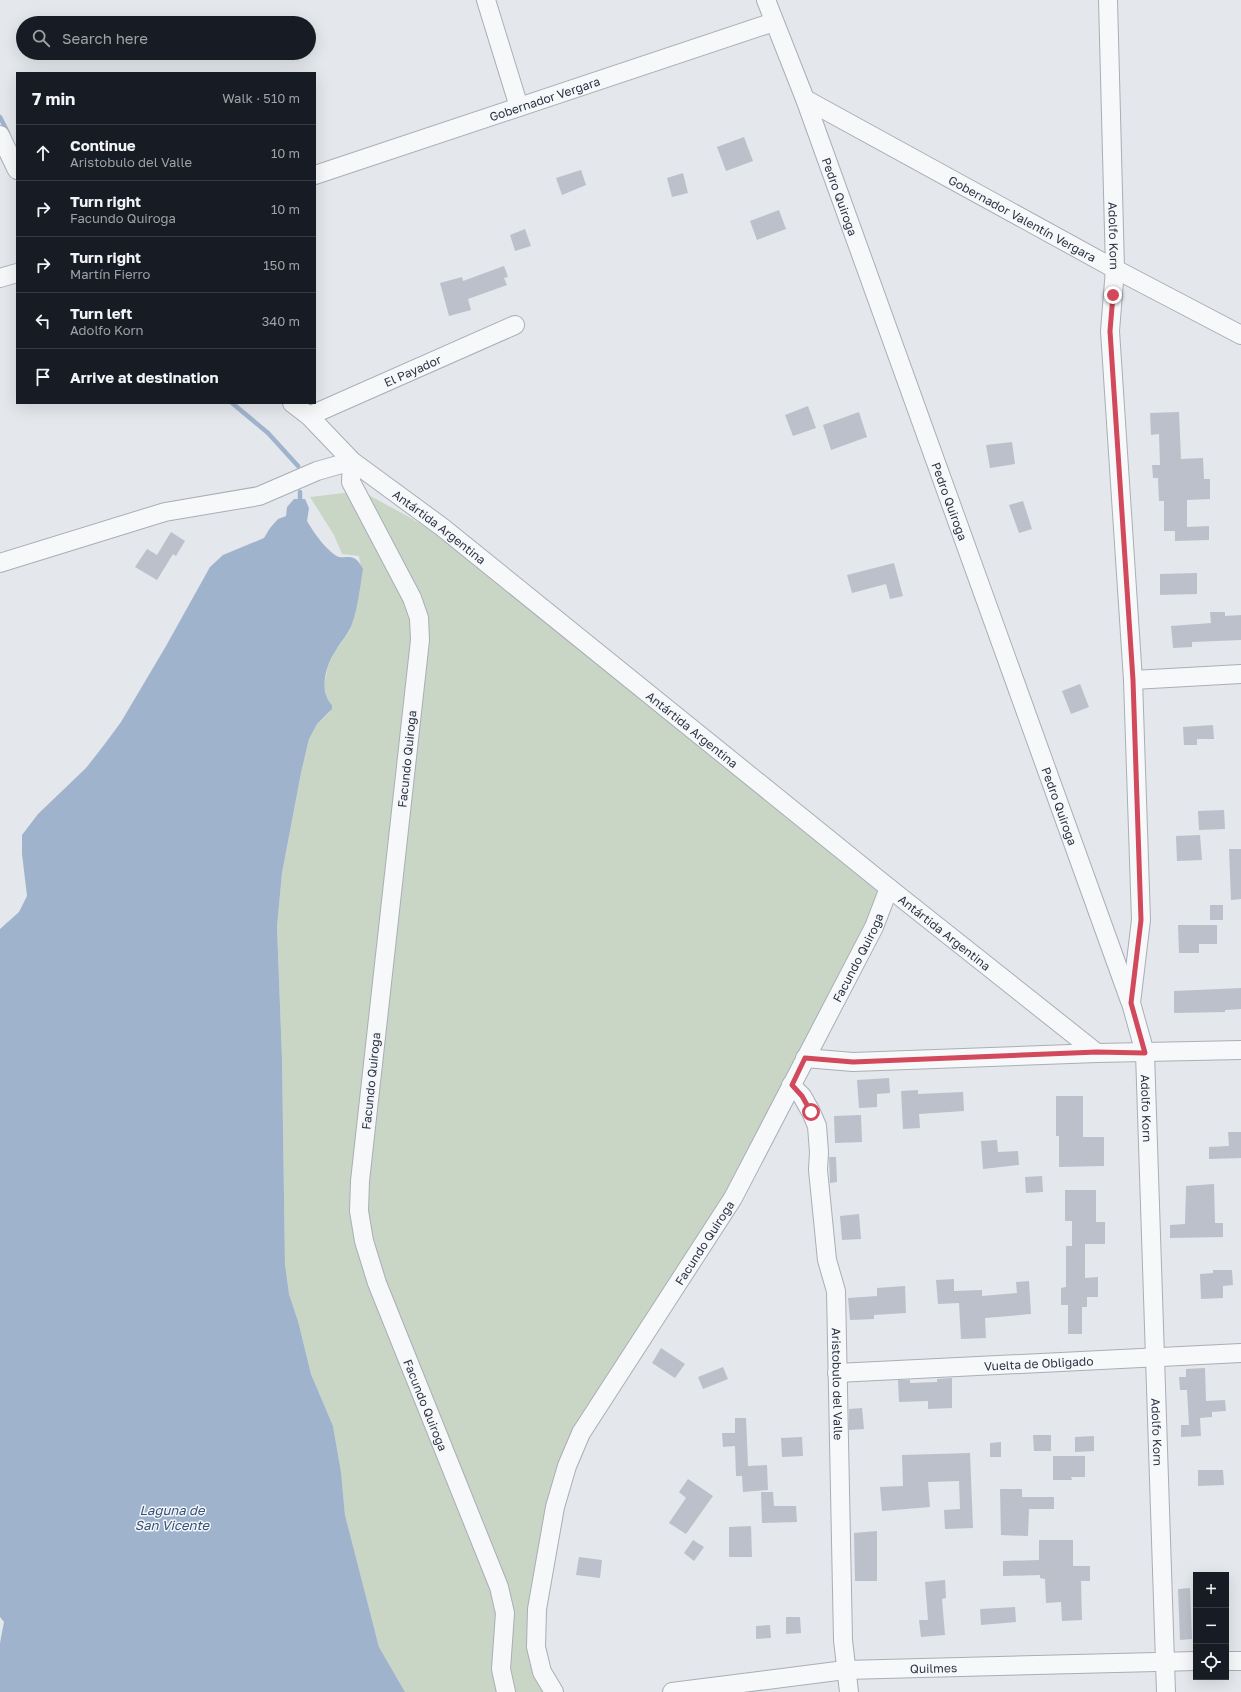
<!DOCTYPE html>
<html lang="en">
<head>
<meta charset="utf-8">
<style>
	body { margin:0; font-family:"Golos Text",sans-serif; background:#20242c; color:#f1f3f6 }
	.controls { position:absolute; right:12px; bottom:12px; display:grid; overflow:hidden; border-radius:0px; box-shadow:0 4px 16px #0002 }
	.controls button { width:36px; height:36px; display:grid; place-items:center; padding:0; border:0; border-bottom:1px solid #363941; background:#171b24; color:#f1f3f6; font:20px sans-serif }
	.stop { position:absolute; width:12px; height:12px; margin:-9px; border:3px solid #d1495b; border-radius:50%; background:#fff }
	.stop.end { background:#d1495b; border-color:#fff; box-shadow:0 1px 4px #0008 }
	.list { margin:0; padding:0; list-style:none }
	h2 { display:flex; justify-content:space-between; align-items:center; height:52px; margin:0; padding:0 16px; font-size:17px }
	h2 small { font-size:13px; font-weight:400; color:#9ea1a6 }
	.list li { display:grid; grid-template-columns:26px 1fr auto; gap:12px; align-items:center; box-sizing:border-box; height:56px; padding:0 16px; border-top:1px solid #363941 }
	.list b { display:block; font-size:15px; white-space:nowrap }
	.list p { margin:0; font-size:13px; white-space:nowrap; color:#9ea1a6 }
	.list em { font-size:13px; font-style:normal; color:#9ea1a6 }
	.icon { flex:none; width:22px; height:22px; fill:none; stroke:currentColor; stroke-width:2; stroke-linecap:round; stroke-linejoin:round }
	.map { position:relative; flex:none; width:1241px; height:1692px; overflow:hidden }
	.search { position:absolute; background:#171b24; box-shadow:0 4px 16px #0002; left:16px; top:16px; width:300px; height:44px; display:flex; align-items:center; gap:10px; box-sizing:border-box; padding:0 14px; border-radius:22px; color:#9ea1a6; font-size:15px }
	.panel { position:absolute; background:#171b24; box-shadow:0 4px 16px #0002; left:16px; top:72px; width:300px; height:332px; border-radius:0px }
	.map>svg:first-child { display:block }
	.green { fill:#c9d6c5 }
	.water { fill:#9fb4cc }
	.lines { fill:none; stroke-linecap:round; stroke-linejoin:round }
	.stream { stroke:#9fb4cc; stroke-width:4.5 }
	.building { fill:#bbc0ca }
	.street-casing { stroke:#a9aeb7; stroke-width:20 }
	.street { stroke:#f7f8fa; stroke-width:18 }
	.route { stroke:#d1495b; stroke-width:5 }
	.labels { text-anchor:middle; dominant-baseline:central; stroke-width:3; stroke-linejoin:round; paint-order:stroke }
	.street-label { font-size:12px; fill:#2b3445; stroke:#f4f6f9 }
	.water-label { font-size:13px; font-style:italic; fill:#34527a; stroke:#f4f6f9 }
</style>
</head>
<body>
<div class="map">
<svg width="1241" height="1692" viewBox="0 0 1241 1692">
	<rect width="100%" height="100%" fill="#e4e7ec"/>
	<polygon class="green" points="361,491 411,518 438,535 889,888 773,1123 581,1433 537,1610 554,1692 405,1692 379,1647 345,1515 341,1472 333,1426 311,1374 298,1321 289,1294 285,1264 282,1058 277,927 282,873 301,773 309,739 317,724 330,712 332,705 327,700 324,685 328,666 335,651 350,631 362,574 359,556 342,554 334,535 310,497"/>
	<path class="water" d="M294,499H305L309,508L307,521C314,533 324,547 335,555C345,562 353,549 363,569C360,587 358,607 352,624C349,634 341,641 336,650C326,665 318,691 332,705V709L317,724L309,739L301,773L282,873L277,927L282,1058L285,1264L289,1294L298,1321L311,1374L333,1426L341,1472L345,1515L379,1647L405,1692H0V1643L4,1622L0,1617V929L19,912L27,896L22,854V835L38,814L86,768L104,745L121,722L166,646L210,567L223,555L264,538L270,528L278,519L286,516L287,507Z"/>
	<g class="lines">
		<g class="stream">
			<polyline points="0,117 8,133"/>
			<polyline points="232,403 268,433 298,466"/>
			<polyline points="300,492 300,499"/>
		</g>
	</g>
	<g class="building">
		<polygon points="744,137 753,161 726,171 717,147"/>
		<polygon points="581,170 586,185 562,195 556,178"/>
		<polygon points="683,173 688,193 672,197 667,178"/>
		<polygon points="779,210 786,229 757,240 750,221"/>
		<polygon points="525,229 531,246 515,251 510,235"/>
		<polygon points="504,266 508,277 504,278 507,285 468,299 471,310 449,316 440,283 462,277 463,281"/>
		<polygon points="808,406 816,428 793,436 785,415"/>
		<polygon points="859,412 867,437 831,450 823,425"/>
		<polygon points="1179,412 1181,459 1203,458 1204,479 1210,479 1210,499 1187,500 1187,527 1209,526 1209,540 1175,541 1175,531 1164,531 1164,501 1159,501 1158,478 1153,478 1152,465 1160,465 1159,434 1151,435 1150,413"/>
		<polygon points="1012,442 1015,464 990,468 986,445"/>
		<polygon points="1023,501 1032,529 1019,533 1009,505"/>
		<polygon points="171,532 185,541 176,556 173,554 157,580 135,567 147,549 157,555"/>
		<polygon points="894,563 903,596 890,599 886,584 852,593 847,575"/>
		<polygon points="1197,573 1197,594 1160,595 1160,574"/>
		<polygon points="1210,612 1225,612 1225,616 1241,615 1241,640 1192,642 1192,647 1173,648 1171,626 1211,623"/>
		<polygon points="1080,684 1089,707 1071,714 1062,691"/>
		<polygon points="1213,725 1214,739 1197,739 1197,745 1184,745 1183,727"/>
		<polygon points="1224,810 1225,829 1199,830 1198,811"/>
		<polygon points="1200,835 1202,860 1177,861 1176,836"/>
		<polygon points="1229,849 1241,849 1241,899 1231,900"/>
		<rect x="1210" y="905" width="13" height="15"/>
		<polygon points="1178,925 1217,925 1217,944 1199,944 1199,953 1179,953"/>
		<polygon points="1241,988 1241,1009 1225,1010 1225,1012 1174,1013 1174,991"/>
		<polygon points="889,1078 890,1093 877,1094 877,1107 859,1108 857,1080"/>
		<polygon points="918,1090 918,1094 963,1092 964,1111 919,1114 920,1128 903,1129 901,1091"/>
		<polygon points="1056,1096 1083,1096 1083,1137 1104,1137 1104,1166 1059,1167 1059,1136 1056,1136"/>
		<polygon points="861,1115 862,1142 835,1143 834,1116"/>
		<polygon points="1228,1132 1241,1132 1241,1158 1209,1159 1209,1147 1229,1146"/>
		<polygon points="997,1140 998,1152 1018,1151 1019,1165 983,1169 981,1141"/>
		<polygon points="829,1157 836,1157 837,1182 830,1183"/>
		<polygon points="1042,1176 1043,1192 1026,1193 1025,1177"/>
		<polygon points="1214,1184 1215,1223 1223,1223 1223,1237 1170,1238 1170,1225 1185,1224 1186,1186"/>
		<polygon points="1065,1190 1096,1190 1096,1222 1105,1222 1105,1244 1085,1244 1085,1278 1098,1277 1098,1297 1087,1297 1087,1307 1082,1307 1082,1334 1068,1334 1068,1305 1061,1305 1061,1288 1066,1287 1066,1246 1072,1246 1072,1221 1065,1221"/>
		<polygon points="859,1214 861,1239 842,1240 840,1216"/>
		<polygon points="1213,1270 1232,1270 1233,1285 1223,1286 1223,1298 1201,1299 1200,1274 1213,1273"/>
		<polygon points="954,1279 954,1291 982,1290 982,1296 1017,1293 1016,1282 1029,1281 1031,1314 985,1318 986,1338 961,1339 959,1303 938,1304 936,1280"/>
		<polygon points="905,1286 906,1313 874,1315 874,1319 850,1320 848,1298 877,1296 877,1288"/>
		<polygon points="661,1348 685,1364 675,1378 652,1363"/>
		<polygon points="723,1367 728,1379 703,1389 698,1377"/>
		<polygon points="1205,1368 1206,1401 1225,1400 1226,1411 1212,1412 1212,1417 1200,1418 1201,1436 1181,1437 1181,1425 1189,1425 1187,1390 1180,1390 1179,1377 1186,1377 1186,1369"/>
		<polygon points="952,1378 952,1408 928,1409 928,1401 899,1402 898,1380 910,1380 910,1383 937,1382 937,1379"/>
		<polygon points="862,1408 864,1429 849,1430 849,1409"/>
		<polygon points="735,1418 746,1418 748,1466 767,1465 768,1490 743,1492 742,1476 736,1476 735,1446 723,1447 722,1433 735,1433"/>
		<polygon points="1033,1435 1051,1435 1051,1451 1034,1451"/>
		<polygon points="1094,1436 1094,1451 1075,1452 1075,1437"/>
		<polygon points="802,1437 803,1456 782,1457 781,1438"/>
		<polygon points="1001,1442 1001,1457 990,1457 990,1443"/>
		<polygon points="970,1453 973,1528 945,1529 944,1510 960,1509 959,1481 928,1482 930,1507 882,1511 880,1487 903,1486 902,1455"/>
		<polygon points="1053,1456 1085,1456 1085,1477 1071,1477 1072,1480 1053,1480"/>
		<polygon points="1198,1470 1223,1470 1224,1485 1198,1486"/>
		<polygon points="688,1479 713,1496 686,1534 669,1523 686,1498 679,1492"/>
		<polygon points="1000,1489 1022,1489 1022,1497 1054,1497 1054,1509 1029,1509 1028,1536 1001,1535"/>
		<polygon points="761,1492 773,1492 774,1506 796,1506 797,1522 762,1523"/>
		<polygon points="751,1526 752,1557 729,1557 729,1527"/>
		<polygon points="877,1531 877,1581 855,1581 854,1533"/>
		<polygon points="693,1540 704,1547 694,1561 684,1553"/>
		<polygon points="1039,1540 1073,1540 1073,1566 1090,1566 1090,1581 1081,1581 1082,1620 1062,1621 1061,1602 1046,1603 1045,1579 1040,1578 1040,1575 1003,1576 1003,1561 1039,1560"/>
		<polygon points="579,1557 602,1560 600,1578 576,1575"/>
		<polygon points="945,1580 946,1598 942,1599 945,1635 921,1637 919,1620 928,1620 925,1582"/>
		<polygon points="1190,1588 1192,1639 1180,1640 1178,1589"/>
		<polygon points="1015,1607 1016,1622 981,1625 980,1609"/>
		<polygon points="786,1617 800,1617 801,1633 786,1634"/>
		<polygon points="770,1625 771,1638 756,1639 756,1626"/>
	</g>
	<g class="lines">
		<g class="street-casing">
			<g id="street">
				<polyline points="486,0 519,107"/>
				<path id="s1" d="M766,0L805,99L1130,1001"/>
				<path id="s2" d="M1108,0L1115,269L1110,331L1133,680L1141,920L1131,1003L1145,1053L1166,1692"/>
				<path id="s3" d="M805,99L1115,269L1241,335"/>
				<polyline points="0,135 17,170"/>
				<path id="s4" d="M315,175L774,22"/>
				<polyline points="0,278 17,273"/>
				<path id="s5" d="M292,403L309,416L352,461L442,527L889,888L1097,1053"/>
				<path id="s6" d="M309,416L515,325"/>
				<path id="s7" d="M0,563L165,512L259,496L317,471L352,461L351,482L412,598L419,618L420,640L360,1181L359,1211L364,1241L377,1283L499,1587L505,1613L501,1669L506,1692"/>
				<polyline points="1133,680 1241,674"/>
				<polyline points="805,1058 853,1062 1097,1053 1241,1050"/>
				<path id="s8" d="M791,1085L802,1096L811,1112L817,1126L819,1152L818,1170L827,1260L836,1291L843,1640L849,1692"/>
				<path id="s9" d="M837,1373L1241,1353"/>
				<polyline points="1226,1661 1241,1661"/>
				<path id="s10" d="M554,1692L542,1672L536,1647L537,1609L555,1507L567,1466L581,1433L733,1198L874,927L889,888"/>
				<path id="s11" d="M672,1692L845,1670L1196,1661"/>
			</g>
		</g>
		<use href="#street" class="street"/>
	</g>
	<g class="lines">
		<polyline class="route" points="811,1112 802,1096 792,1085 805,1058 853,1062 1097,1052 1145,1053 1131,1003 1141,920 1133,680 1110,331 1113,295"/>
	</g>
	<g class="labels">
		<g class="street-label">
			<text stroke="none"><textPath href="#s4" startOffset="242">Gobernador Vergara</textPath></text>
			<text stroke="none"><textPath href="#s1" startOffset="210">Pedro Quiroga</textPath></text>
			<text stroke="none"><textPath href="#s3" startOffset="248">Gobernador Valentín Vergara</textPath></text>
			<text stroke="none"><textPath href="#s2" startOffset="236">Adolfo Korn</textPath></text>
			<text stroke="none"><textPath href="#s6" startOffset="113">El Payador</textPath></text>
			<text stroke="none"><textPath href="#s1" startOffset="534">Pedro Quiroga</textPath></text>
			<text stroke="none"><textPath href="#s5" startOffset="193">Antártida Argentina</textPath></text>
			<text stroke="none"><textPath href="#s5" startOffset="517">Antártida Argentina</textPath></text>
			<text transform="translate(407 759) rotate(-84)">Facundo Quiroga</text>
			<text stroke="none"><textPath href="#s1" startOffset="858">Pedro Quiroga</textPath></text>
			<text stroke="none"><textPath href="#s5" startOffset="841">Antártida Argentina</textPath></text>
			<text stroke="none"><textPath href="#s10" startOffset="820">Facundo Quiroga</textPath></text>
			<text transform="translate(371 1081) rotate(-84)">Facundo Quiroga</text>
			<text stroke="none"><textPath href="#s2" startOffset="1112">Adolfo Korn</textPath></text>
			<text stroke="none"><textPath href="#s10" startOffset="496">Facundo Quiroga</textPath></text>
			<text stroke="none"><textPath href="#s9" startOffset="202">Vuelta de Obligado</textPath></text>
			<text stroke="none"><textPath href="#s8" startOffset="309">Aristobulo del Valle</textPath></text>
			<text stroke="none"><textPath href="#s7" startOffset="1343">Facundo Quiroga</textPath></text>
			<text stroke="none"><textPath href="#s2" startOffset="1436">Adolfo Korn</textPath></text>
			<text stroke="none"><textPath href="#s11" startOffset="263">Quilmes</textPath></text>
		</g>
		<g class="water-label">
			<text x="172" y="1510">Laguna de<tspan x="172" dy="15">San Vicente</tspan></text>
		</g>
	</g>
</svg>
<div class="controls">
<button>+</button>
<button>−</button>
<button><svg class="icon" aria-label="locate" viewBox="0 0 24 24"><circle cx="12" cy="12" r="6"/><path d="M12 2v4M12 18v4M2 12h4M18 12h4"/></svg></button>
</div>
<div class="stop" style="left:811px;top:1112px"></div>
<div class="stop end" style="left:1113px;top:295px"></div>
<div class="search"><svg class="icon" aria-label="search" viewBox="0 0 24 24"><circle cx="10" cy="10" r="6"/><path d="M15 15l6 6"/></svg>Search here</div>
<section class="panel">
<h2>7 min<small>Walk · 510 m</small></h2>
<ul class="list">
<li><svg class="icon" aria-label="ahead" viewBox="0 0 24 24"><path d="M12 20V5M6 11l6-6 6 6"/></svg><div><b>Continue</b><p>Aristobulo del Valle</p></div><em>10 m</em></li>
<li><svg class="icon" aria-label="right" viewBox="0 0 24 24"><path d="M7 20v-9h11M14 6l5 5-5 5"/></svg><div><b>Turn right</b><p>Facundo Quiroga</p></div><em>10 m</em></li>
<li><svg class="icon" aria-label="right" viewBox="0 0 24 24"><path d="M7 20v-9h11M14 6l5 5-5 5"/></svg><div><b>Turn right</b><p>Martín Fierro</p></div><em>150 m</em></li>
<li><svg class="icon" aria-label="left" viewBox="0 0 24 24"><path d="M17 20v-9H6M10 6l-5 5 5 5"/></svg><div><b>Turn left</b><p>Adolfo Korn</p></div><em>340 m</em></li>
<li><svg class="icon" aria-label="arrive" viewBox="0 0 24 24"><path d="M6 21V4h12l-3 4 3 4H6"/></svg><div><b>Arrive at destination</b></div></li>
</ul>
</section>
</div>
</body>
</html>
